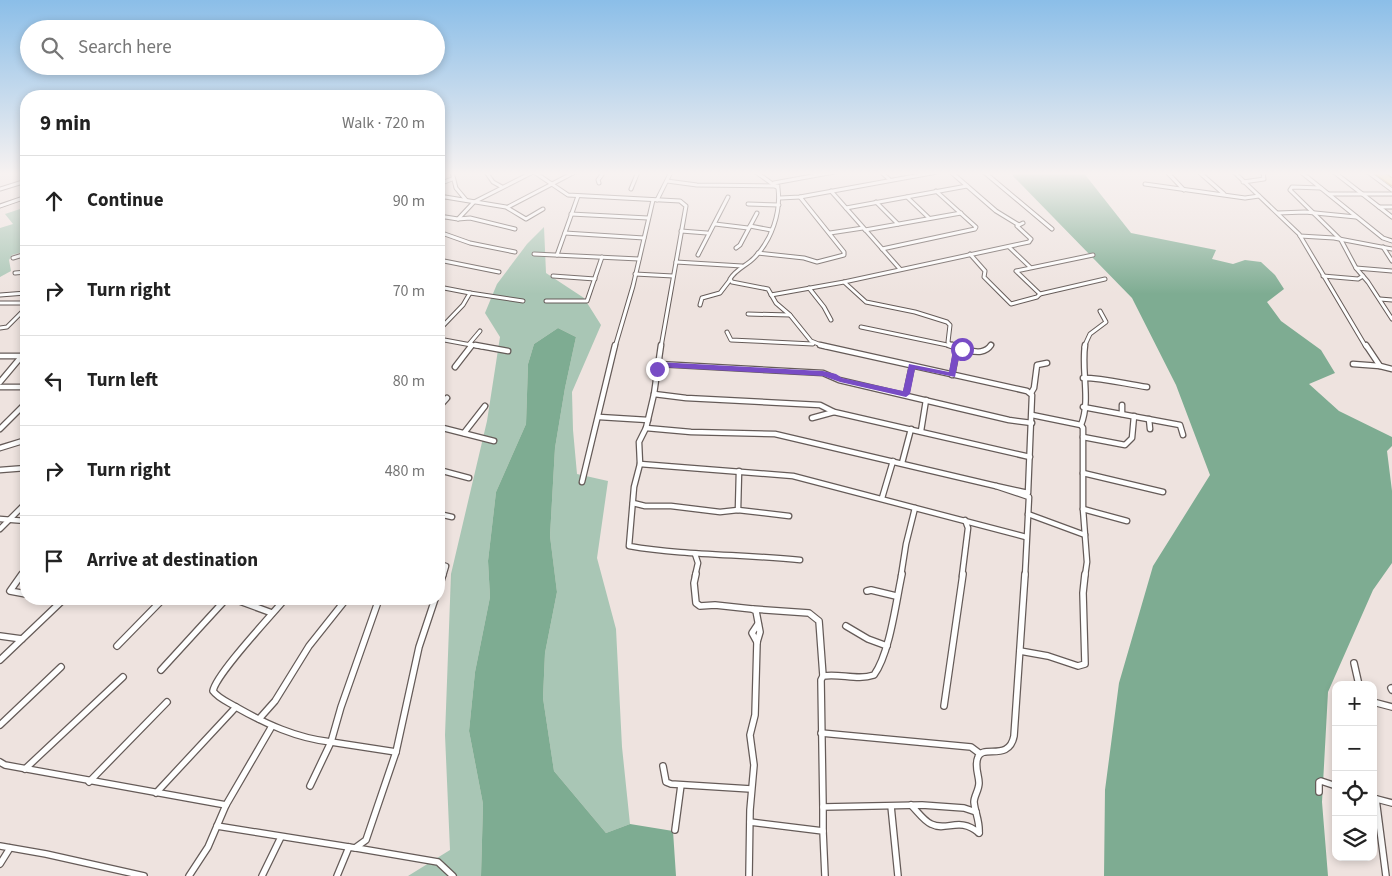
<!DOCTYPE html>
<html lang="en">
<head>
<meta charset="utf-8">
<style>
	body { margin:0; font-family:"Source Sans 3",sans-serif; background:#f2f2f2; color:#222 }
	.controls { position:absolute; right:15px; bottom:15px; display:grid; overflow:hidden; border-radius:10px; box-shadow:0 2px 8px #0003 }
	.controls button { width:45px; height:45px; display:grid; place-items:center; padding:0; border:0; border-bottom:1px solid #e0e0e0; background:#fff; color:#222; font:25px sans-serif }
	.stop { position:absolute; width:15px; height:15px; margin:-11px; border:4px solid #784cc5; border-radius:50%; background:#fff }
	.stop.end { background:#784cc5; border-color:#fff; box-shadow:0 1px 5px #0008 }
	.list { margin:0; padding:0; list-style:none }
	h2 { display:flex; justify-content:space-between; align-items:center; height:65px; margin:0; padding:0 20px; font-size:21px }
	h2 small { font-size:16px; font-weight:400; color:#767676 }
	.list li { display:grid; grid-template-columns:32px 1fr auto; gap:15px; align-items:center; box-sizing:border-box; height:90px; padding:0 20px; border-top:1px solid #e0e0e0 }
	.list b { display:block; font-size:19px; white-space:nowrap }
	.list em { font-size:16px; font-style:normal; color:#767676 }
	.icon { flex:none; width:28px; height:28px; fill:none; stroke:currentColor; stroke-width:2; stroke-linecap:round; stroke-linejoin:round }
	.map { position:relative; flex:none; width:1392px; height:876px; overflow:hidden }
	.search { position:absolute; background:#fff; box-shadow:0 2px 8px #0003; left:20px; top:20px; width:425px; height:55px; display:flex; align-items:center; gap:12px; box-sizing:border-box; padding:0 18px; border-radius:28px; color:#767676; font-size:19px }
	.panel { position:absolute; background:#fff; box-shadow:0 2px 8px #0003; left:20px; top:90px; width:425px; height:515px; border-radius:20px }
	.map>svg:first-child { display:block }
	.green { fill:#a9c6b5 }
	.forest { fill:#7eac92 }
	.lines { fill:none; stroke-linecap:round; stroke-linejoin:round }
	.minor-far2-casing { stroke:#655b58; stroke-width:5 }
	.minor-far1-casing { stroke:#655b58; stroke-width:7 }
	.minor-casing { stroke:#655b58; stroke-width:8 }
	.primary-casing { stroke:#b39547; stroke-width:8 }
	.minor-far2 { stroke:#fff; stroke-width:3 }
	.minor-far1 { stroke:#fff; stroke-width:4.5 }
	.minor { stroke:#fff; stroke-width:5.5 }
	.primary { stroke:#f9de97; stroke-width:5.5 }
	.route { fill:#784cc5 }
</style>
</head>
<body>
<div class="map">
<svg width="1392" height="876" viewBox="0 0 1392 876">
	<rect width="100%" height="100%" fill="#eee3df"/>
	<g class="green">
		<polygon points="26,207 26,251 12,255 9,260 11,271 0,277 0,228 13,224 5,214"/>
		<polygon points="544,227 546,273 584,298 601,325 572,392 573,430 577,474 608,481 597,558 616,629 622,747 630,824 606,833 554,771 543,698 545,653 557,592 550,536 555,448 565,388 576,337 558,328 534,344 528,364 526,424 496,492 488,561 490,597 475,672 469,731 483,804 481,876 408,876 450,850 445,735 451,574 487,421 500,337 485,313 497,284 527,244"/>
	</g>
	<g class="forest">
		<polygon points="1013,172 1083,172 1131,233 1216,250 1212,259 1233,264 1245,260 1261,262 1275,275 1284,289 1267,302 1281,321 1321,350 1335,373 1309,384 1339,411 1392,437 1392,446 1387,451 1392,491 1392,563 1373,590 1328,692 1322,802 1328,876 1104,876 1105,790 1119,683 1153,566 1210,475 1176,385 1132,298 1013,176"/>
		<polygon points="558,328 576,337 565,388 555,448 550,536 557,592 545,653 543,698 554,771 606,833 630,824 673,831 676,876 481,876 483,804 469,731 475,672 490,597 488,561 496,492 526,424 528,364 534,344"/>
	</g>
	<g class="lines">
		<g class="minor-far2-casing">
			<g id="minor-far2">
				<polyline points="452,172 456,188 466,200"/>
				<polyline points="486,172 493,182 502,187"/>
				<polyline points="534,172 568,195 680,201 686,206 661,347"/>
				<path d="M756,172L778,188C781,212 772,240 754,258C746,266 736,269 730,279L732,282L768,289L776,303L790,315L811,341L826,347"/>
				<polyline points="881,172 890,180"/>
				<polyline points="951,172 996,211 1019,225"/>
				<polyline points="984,172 1052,229"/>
				<polyline points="1167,172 1184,190"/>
				<polyline points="1199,172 1224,194"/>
				<polyline points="1234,172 1299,234 1366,347"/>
				<polyline points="1301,172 1383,238 1392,241"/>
				<polyline points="1334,172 1392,217"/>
				<polyline points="1368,172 1392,190"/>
				<polyline points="667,181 697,185 778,186"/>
				<polyline points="1243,182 1264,179 1263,172"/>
				<polyline points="599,183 598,180 604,172"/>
				<polyline points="774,183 834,172"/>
				<polyline points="439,184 452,179"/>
				<polyline points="1145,184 1245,198 1259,196"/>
				<polyline points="1321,188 1292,187 1290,190 1341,240 1356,268 1368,282 1392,319"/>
				<polyline points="0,189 26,181"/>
				<polyline points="631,189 638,172"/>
				<polyline points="831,191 900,269"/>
				<polyline points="1329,194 1392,194"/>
				<polyline points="439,196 506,207 526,219 543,209"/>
				<polyline points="907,197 929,218"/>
				<polyline points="780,198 800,197 937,172"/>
				<polyline points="657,200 671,172"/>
				<polyline points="876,202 898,224"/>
				<polyline points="748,204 779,205"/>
				<polyline points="0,206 26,197"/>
				<polyline points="508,207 575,172"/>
				<polyline points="1379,207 1392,207"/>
				<polyline points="846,208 967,186"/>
				<polyline points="1278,213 1305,212 1356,217"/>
				<polyline points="571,214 648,218"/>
				<polyline points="439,216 458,219 470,218 515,229"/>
				<polyline points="458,219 474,202 533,172"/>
				<polyline points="715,224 748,228"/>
				<polyline points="750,226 771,230"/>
				<polyline points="865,230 961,213"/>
				<polyline points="681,231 707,233"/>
				<polyline points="439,232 470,243 515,252"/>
				<polyline points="565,233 644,238"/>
				<polyline points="830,233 863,228"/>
				<polyline points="1300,236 1334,238 1392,249"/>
				<polyline points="1009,247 1030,267"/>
				<polyline points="1383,247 1392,261"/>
				<polyline points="736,248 740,245 757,213"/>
				<polyline points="882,249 975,229 976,227 936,191"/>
				<polyline points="758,253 804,258 817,262 844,255 844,252 800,197"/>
				<polyline points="534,254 639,259"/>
				<polyline points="970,254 985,271 984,277 1011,304 1037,297 1040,294 1105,279"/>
				<polyline points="557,255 578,196"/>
				<polyline points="698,255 728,197"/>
				<polyline points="13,258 26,254"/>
				<polyline points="439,260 499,272"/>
				<polyline points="676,262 742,266"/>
				<polyline points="1356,268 1392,271"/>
				<polyline points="15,273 26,272"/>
				<polyline points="635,274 673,276"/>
				<polyline points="553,276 595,279"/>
				<polyline points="1323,276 1358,279 1363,276"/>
				<polyline points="844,282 866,302 915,312 947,322 950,325 948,342 953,347"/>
				<polyline points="439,287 470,293 463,305 439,330"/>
				<polyline points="809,288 824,307 831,320"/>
				<polyline points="470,293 523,301"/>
				<polyline points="1040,294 1016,271 1093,255"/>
				<polyline points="0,295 26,293"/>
				<polyline points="771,295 844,282 1029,242 1031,239 1017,226 1023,223"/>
				<polyline points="1380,299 1392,300"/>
				<polyline points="546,301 587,301 602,257"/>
				<polyline points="0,303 26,303"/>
				<polyline points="700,305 702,298 720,293 730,280"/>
				<polyline points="748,314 790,315"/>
				<polyline points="861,327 952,346"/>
				<polyline points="0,328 7,327 26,308"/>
				<polyline points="727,332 731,340 813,344"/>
				<polyline points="439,339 482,347"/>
				<polyline points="469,344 480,331"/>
				<polyline points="471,347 472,345"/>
				<polyline points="615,347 633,286 653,200"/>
				<polyline points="1084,347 1090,334 1106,322 1100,311"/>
			</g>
		</g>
		<g class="minor-far1-casing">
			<g id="minor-far1">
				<polyline points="475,345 508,351"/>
				<path d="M661,345L654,394L646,428L639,442L640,464L634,487L629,546C686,556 743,554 800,560"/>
				<polyline points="820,345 1027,391 1032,395 1028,493 996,486 1029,497 1025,576"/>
				<polyline points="949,345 952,346"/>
				<polyline points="952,345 957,350 952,375"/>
				<path d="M1085,345C1081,371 1091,400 1081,425L1083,428V509L1087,562L1085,576"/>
				<polyline points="1366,345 1380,366 1392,369"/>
				<path d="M957,350C969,349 983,357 991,345"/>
				<polyline points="0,356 26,356"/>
				<polyline points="658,364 823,373 839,380 1009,420 1032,423"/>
				<polyline points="1353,364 1380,366"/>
				<polyline points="455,367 472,345"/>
				<path d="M1083,378C1105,378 1125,384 1147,387"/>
				<polyline points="0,382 26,351"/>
				<polyline points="0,387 26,387"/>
				<polyline points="1031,393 1034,388 1037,365 1047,363"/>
				<polyline points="654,394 686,398 820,405 834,412 1030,457"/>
				<polyline points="906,394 912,366"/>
				<polyline points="1122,405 1122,414"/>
				<polyline points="439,407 447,398"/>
				<polyline points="1083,407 1180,425 1183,435"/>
				<polyline points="1032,415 1081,425"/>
				<polyline points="599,417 648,420"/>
				<polyline points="812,418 834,412"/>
				<polyline points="1149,419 1150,429"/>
				<polyline points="439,427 494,441"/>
				<polyline points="646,428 691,432 775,434 996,486"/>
				<polyline points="0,429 26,403"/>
				<polyline points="921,431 926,400"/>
				<polyline points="464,433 485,406"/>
				<polyline points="1083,437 1125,445 1132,438 1134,416"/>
				<polyline points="0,448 26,440"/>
				<polyline points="902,463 911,429"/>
				<polyline points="640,464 793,476 1026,537"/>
				<polyline points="0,470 26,468"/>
				<polyline points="439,470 469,478"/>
				<polyline points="1083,473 1163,492"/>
				<polyline points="582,482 615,345"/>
				<polyline points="882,498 893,461"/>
				<polyline points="633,503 645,506 671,506 720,512 738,510 789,516"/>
				<polyline points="1083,509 1127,521"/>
				<polyline points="738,510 739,471"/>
				<polyline points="439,514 452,517"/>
				<polyline points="1028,514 1085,535"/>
				<polyline points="0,519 26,521"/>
				<polyline points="0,529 26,503"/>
				<polyline points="695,554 698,563 695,576"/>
				<polyline points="439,564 446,566 443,576"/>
				<polyline points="21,576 26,569"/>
				<polyline points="901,576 906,544 915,508"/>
				<polyline points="962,576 968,528 965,520"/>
			</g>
		</g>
		<g class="minor-casing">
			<g id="minor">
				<polyline points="22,574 10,591 26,594"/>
				<polyline points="696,574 694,583 696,603 700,606 715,605 752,609 756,611 760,632 757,642 755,715 750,735 754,765 750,810 749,876"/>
				<polyline points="439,588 443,574"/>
				<polyline points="867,591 871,590 896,596"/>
				<polyline points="234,599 272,613"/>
				<path d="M285,599C271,616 216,674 213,691C218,698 228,702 236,707C266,724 296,738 331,742L310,786"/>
				<polyline points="379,599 341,707 331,742 396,752"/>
				<polyline points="753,609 809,613 819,621 823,676"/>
				<polyline points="846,626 868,639 887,646"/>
				<polyline points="0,636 22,639"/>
				<polyline points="757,642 752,633 758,624"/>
				<polyline points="117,646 163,599"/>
				<polyline points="1020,651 1048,656 1078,666 1085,664 1083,593 1085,574"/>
				<polyline points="0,660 64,599"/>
				<polyline points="1354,663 1359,685"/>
				<polyline points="161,670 226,599"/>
				<polyline points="1391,688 1392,690"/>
				<polyline points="1373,702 1392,707"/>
				<polyline points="944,706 963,574"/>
				<polyline points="259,719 275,701 309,646 344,602"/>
				<polyline points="0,725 61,667"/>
				<polyline points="821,733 971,747 979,753"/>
				<polyline points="0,762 5,765 226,805 208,847 189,876"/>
				<polyline points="663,766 666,782 671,784 751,789"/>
				<polyline points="25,769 123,677"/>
				<polyline points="89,782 167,702"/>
				<polyline points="1319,792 1319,782 1321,781 1336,786"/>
				<polyline points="156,793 236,707"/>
				<polyline points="1373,798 1392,803"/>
				<polyline points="1376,799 1386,876"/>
				<polyline points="226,805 272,726"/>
				<path d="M911,805C917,811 924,821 931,824C947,832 959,816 979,833"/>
				<polyline points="891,806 898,876"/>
				<path d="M823,807L821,680L823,676C840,673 857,681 874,675C890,653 896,601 902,574"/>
				<polyline points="750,822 823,831 825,876"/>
				<polyline points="217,826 355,848 366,840 396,752 419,647 435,599"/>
				<polyline points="675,830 681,785"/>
				<polyline points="823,831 823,807 922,805 964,808 976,812"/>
				<path d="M979,833C980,821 975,813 974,802C974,796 979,790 979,783C979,775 974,766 978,757C983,744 1009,762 1014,736L1025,574"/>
				<polyline points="0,846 46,854 144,876"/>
				<polyline points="356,848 438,862 453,876"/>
				<polyline points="0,864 10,848"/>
				<polyline points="262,876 281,837"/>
				<polyline points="337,876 349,847"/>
			</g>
		</g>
		<g class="primary-casing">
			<polyline id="primary" points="1378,172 1392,182"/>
		</g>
		<use href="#minor-far2" class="minor-far2"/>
		<use href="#minor-far1" class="minor-far1"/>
		<use href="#minor" class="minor"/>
		<use href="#primary" class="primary"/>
	</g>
	<linearGradient id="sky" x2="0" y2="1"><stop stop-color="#8bbee8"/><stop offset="0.59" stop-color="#f7f2f1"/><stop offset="1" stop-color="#f7f2f1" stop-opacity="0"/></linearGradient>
	<rect width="1392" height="294" fill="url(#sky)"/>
	<polygon class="route" points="962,346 965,349 960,352 955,377 915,369 910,394 906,397 840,382 823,376 661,367 657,371 653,369 655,362 658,362 823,371 836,374 842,378 903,391 909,364 949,372 953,350"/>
</svg>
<div class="controls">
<button>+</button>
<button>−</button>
<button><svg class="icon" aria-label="locate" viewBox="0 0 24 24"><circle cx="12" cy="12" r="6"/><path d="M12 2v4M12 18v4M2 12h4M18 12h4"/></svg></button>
<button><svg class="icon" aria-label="layers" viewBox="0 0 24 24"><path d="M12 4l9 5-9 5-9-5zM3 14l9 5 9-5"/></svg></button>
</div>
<div class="stop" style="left:962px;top:349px"></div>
<div class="stop end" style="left:657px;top:369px"></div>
<div class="search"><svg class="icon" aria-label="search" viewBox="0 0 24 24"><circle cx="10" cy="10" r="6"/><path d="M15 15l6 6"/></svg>Search here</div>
<section class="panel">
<h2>9 min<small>Walk · 720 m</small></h2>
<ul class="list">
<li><svg class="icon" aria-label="ahead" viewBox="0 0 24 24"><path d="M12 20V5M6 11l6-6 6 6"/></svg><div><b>Continue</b></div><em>90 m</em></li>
<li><svg class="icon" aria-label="right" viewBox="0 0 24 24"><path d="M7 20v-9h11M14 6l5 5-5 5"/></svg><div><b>Turn right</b></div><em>70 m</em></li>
<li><svg class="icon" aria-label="left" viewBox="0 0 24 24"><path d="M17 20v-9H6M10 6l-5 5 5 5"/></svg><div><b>Turn left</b></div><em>80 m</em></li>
<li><svg class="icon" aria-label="right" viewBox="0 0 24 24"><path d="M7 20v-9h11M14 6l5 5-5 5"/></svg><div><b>Turn right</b></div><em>480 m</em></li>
<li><svg class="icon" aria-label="arrive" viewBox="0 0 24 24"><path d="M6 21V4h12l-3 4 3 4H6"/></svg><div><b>Arrive at destination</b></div></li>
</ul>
</section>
</div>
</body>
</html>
